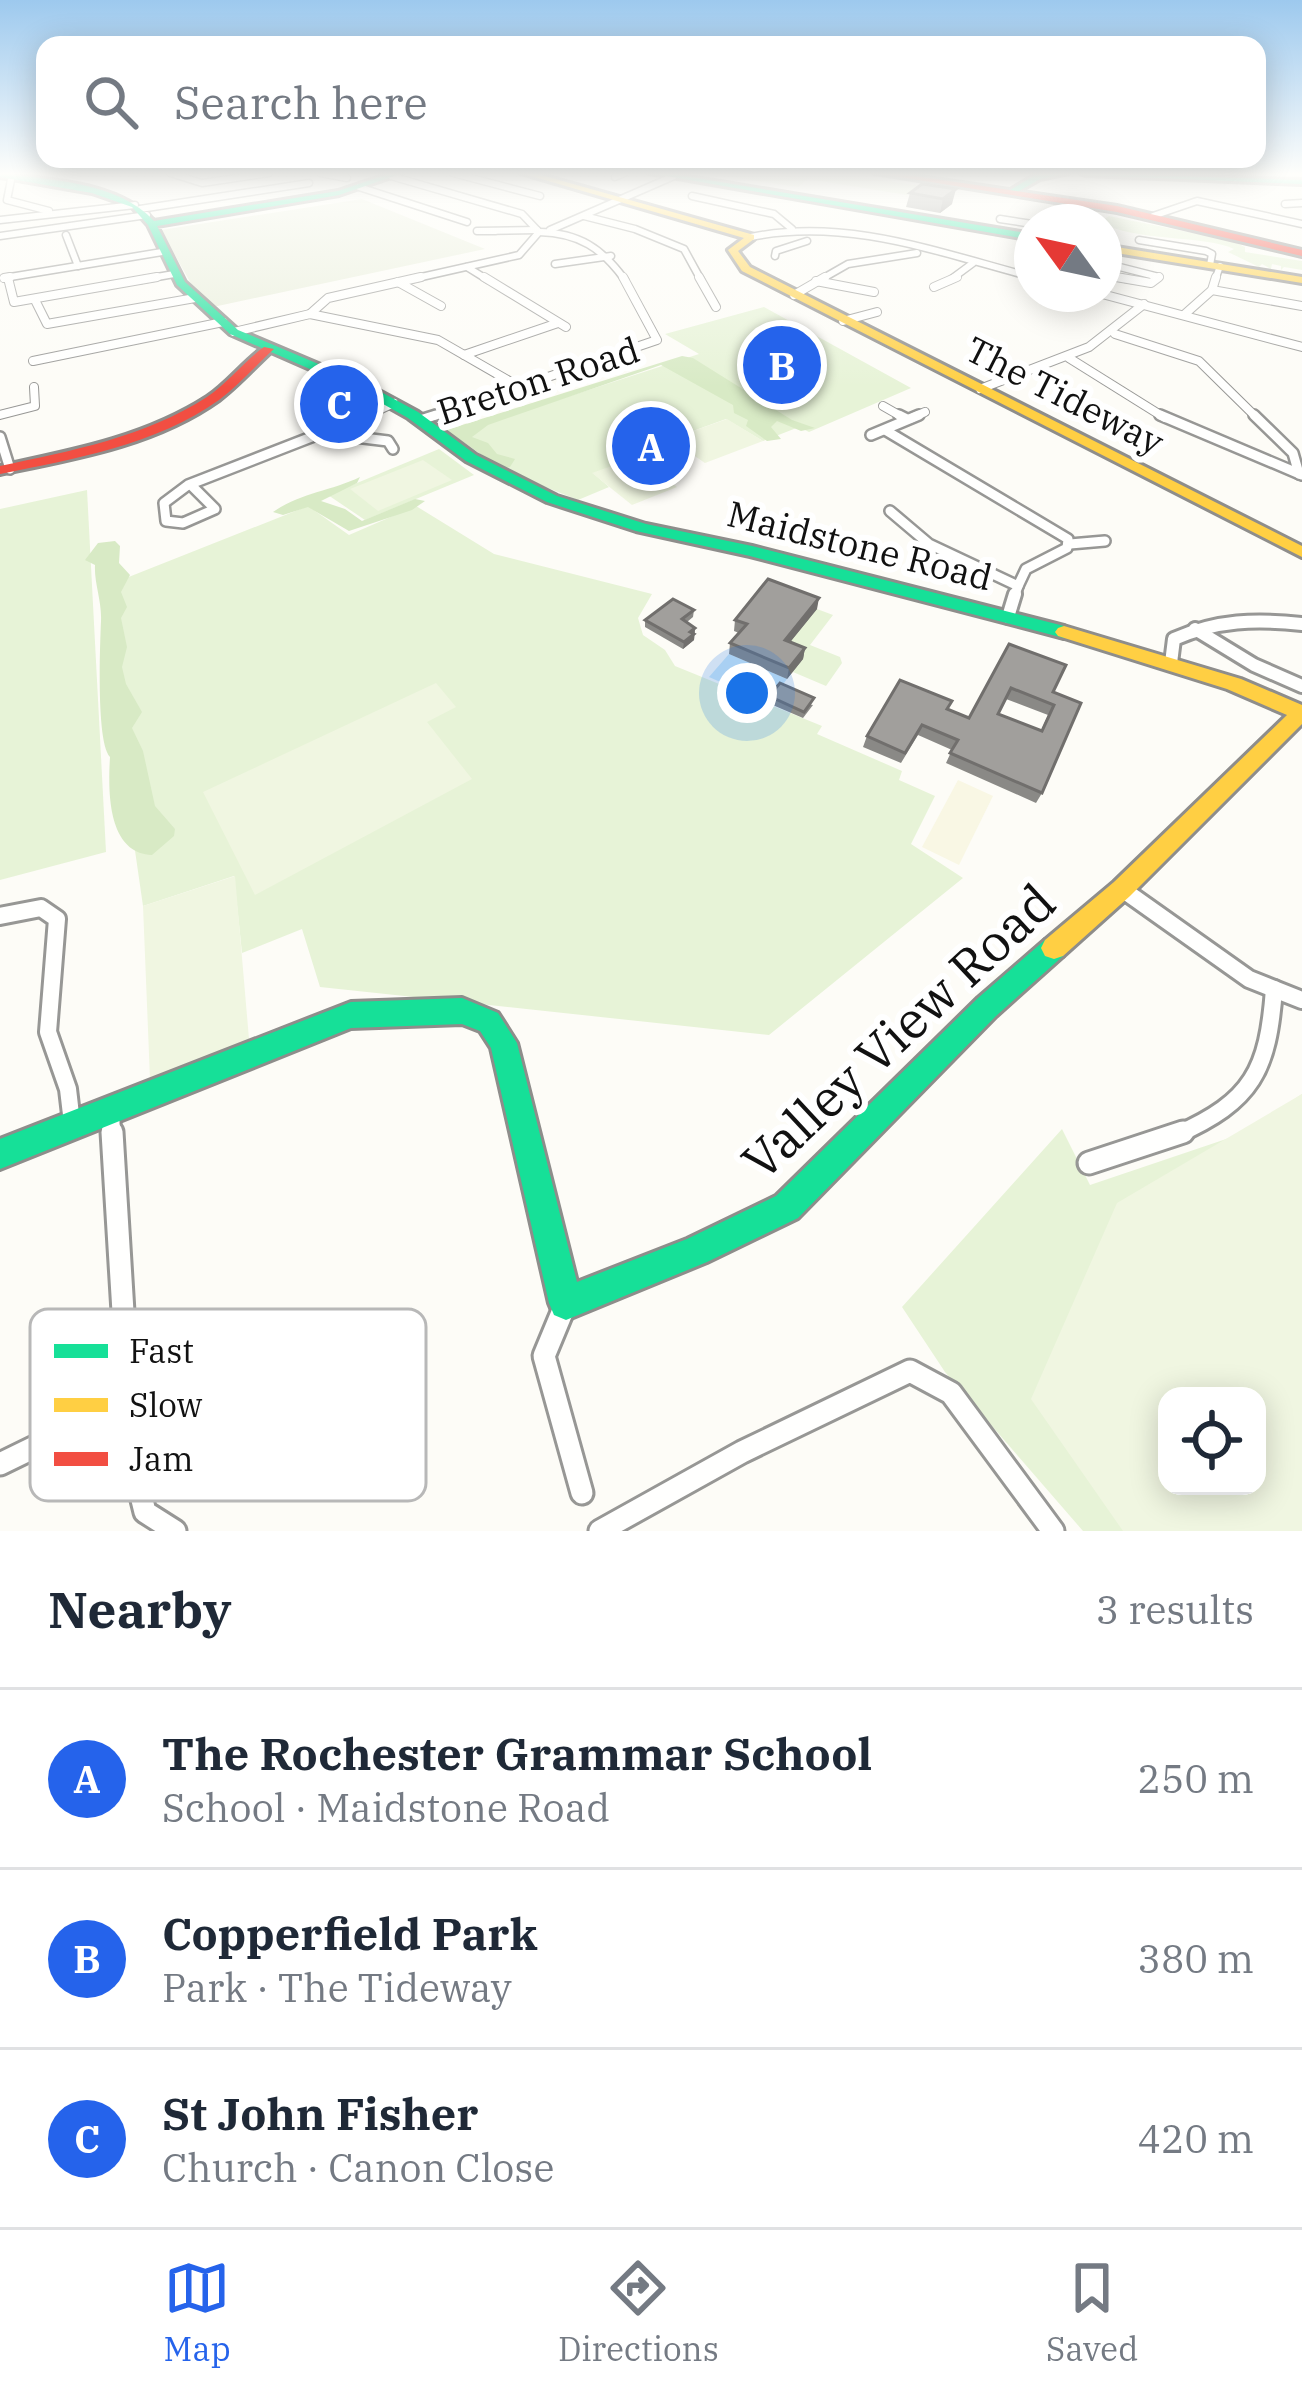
<!DOCTYPE html>
<html lang="en">
<head>
<meta charset="utf-8">
<style>
	body { margin:0; font-family:"IBM Plex Serif",serif; background:#f6f6f7; color:#1f2937 }
	.controls { position:absolute; right:36px; bottom:36px; display:grid; overflow:hidden; border-radius:24px; box-shadow:0 6px 30px #0003 }
	.controls button { width:108px; height:108px; display:grid; place-items:center; padding:0; border:0; border-bottom:3px solid #e0e1e3; background:#fff; color:#1f2937; font:60px sans-serif }
	.compass { position:absolute; left:1014px; top:204px; width:108px; height:108px; border-radius:50%; background:#fff; box-shadow:0 6px 30px #0003; rotate:303deg }
	.you { position:absolute; left:747px; top:693px; width:42px; height:42px; margin:-30px; border:9px solid #fff; border-radius:50%; background:#1a73e8; box-shadow:0 0 0 18px #1a73e833 }
	.badge { display:grid; place-items:center; width:78px; height:78px; border-radius:50%; background:#2563eb; color:#fff; font-size:39px; font-weight:700 }
	.pin { position:absolute; translate:-50% -50%; border:6px solid #fff; box-shadow:0 3px 12px #0006 }
	.list { margin:0; padding:0; list-style:none }
	h2 { display:flex; justify-content:space-between; align-items:center; height:156px; margin:0; padding:0 48px; font-size:51px }
	h2 small { font-size:39px; font-weight:400; color:#747a83 }
	.list li { display:grid; grid-template-columns:78px 1fr auto; gap:36px; align-items:center; box-sizing:border-box; height:180px; padding:0 48px; border-top:3px solid #e0e1e3 }
	.list b { display:block; font-size:45px; white-space:nowrap }
	.list p { margin:0; font-size:39px; white-space:nowrap; color:#747a83 }
	.list em { font-size:39px; font-style:normal; color:#747a83 }
	.icon { flex:none; width:66px; height:66px; fill:none; stroke:currentColor; stroke-width:2; stroke-linecap:round; stroke-linejoin:round }
	.map { position:relative; flex:none; width:1302px; height:1531px; overflow:hidden }
	.search { position:absolute; background:#fff; box-shadow:0 6px 30px #0003; left:36px; right:36px; top:36px; height:132px; display:flex; align-items:center; gap:30px; box-sizing:border-box; padding:0 42px; border-radius:24px; color:#747a83; font-size:45px }
	.sheet { height:696px; background:#fff }
	nav { display:flex; justify-content:space-around; align-items:center; box-sizing:border-box; height:168px; border-top:3px solid #e0e1e3; background:#fff; font-size:33px; color:#747a83 }
	nav a { display:grid; justify-items:center; gap:6px }
	nav .on { color:#2563eb }
	.map>svg:first-child { display:block }
	.farmland { fill:#f9f7e4 }
	.green { fill:#e7f3d7; fill-rule:evenodd }
	.forest { fill:#d8eac5 }
	.cemetery { fill:#e9eedb }
	.pitch { fill:#f0f6e1; fill-rule:evenodd }
	.water { fill:#cde8f7 }
	.lines { fill:none; stroke-linecap:round; stroke-linejoin:round }
	.street-far5-casing { stroke:#979795; stroke-width:9 }
	.street-far4-casing { stroke:#979795; stroke-width:10 }
	.street-far3-casing { stroke:#979795; stroke-width:14 }
	.street-far2-casing { stroke:#979795; stroke-width:18 }
	.street-far1-casing { stroke:#979795; stroke-width:22 }
	.street-casing { stroke:#979795; stroke-width:27 }
	.fast-casing { stroke:#8e8d8b; stroke-width:6 }
	.slow-casing { stroke:#8e8d8b; stroke-width:6 }
	.jam-casing { stroke:#8e8d8b; stroke-width:6 }
	.street-far5 { stroke:#fffffe; stroke-width:6 }
	.street-far4 { stroke:#fffffe; stroke-width:8 }
	.street-far3 { stroke:#fffffe; stroke-width:9 }
	.street-far2 { stroke:#fffffe; stroke-width:12 }
	.street-far1 { stroke:#fffffe; stroke-width:16 }
	.street { stroke:#fffffe; stroke-width:21 }
	.fast { fill:#16e098; fill-rule:evenodd }
	.slow { fill:#ffcf43; fill-rule:evenodd }
	.jam { fill:#f24e42; fill-rule:evenodd }
	.wall { fill:#8a8986; fill-rule:evenodd }
	.shaded-wall { fill:#716f6d }
	.building { fill:#a19f9c; stroke:#716f6d; stroke-width:3; fill-rule:evenodd }
	.labels { text-anchor:middle; dominant-baseline:central; stroke-width:12; stroke-linejoin:round; paint-order:stroke }
	.far-street-label { font-size:36px; fill:#111; stroke:#fff }
	.near-street-label { font-size:51px; fill:#111; stroke:#fff }
	.key { fill:#fff; stroke:#b8b8b8; stroke-width:3 }
	.key-label { font-size:33px; fill:#111 }
</style>
</head>
<body>
<div class="map">
<svg width="1302" height="1531" viewBox="0 0 1302 1531">
	<rect width="100%" height="100%" fill="#fdfcf7"/>
	<polygon class="farmland" points="958,780 993,796 959,865 922,847"/>
	<g class="green">
		<polygon points="705,173 760,173 802,181 769,173 835,173 920,186 907,195 808,179 798,187"/>
		<path d="M1109,216L1232,241L1245,247V252L1302,261V270L1284,267L1281,270V266L1272,264L1271,269L1262,264L1259,267L1228,252L1234,249C1206,235 1134,242 1100,222Z"/>
		<polygon points="764,307 911,388 809,432 799,427 763,441 726,419 671,439 686,450 647,465 637,457 594,474 609,487 578,500 528,480 454,434 699,354 665,334"/>
		<polygon points="439,449 474,475 365,520 328,495"/>
		<polygon points="87,490 106,852 0,880 0,509"/>
		<polygon points="308,506 349,535 416,506 494,554 652,594 638,618 643,635 665,650 675,666 822,726 817,734 902,771 899,780 935,796 911,844 963,878 769,1035 320,987 302,929 242,953 234,876 143,906 130,816 111,584"/>
		<polygon points="817,609 833,615 810,645 840,657 842,663 826,686 793,672 779,649"/>
		<path d="M1302,1094V1531H1083L945,1372L902,1307L1062,1129L1090,1185L1241,1134ZM1167,1396H1257V1486H1167Z"/>
	</g>
	<g class="forest">
		<polygon points="682,356 693,358 792,420 815,428 801,431 777,421 771,427 781,439 767,441 746,426 748,420 734,413 733,405 661,365 488,425 472,437 488,443 497,454 515,459 510,467 502,469 446,430"/>
		<path d="M360,477L357,483L321,501L345,509L362,521L415,499L425,501L412,510L349,531L308,507L283,515L273,512C300,493 331,491 360,477Z"/>
		<path d="M115,541L120,546L119,563L130,575L121,592L127,607L121,618L127,647L122,667L126,684L142,712L132,728L143,751L155,806L175,829L174,836L152,855C107,853 108,790 110,757C96,742 100,646 101,621C102,601 94,583 95,565L85,560L98,543Z"/>
	</g>
	<polygon class="cemetery" points="362,199 485,249 213,307 194,289 161,230"/>
	<g class="pitch">
		<polygon points="727,419 763,441 705,463 670,439"/>
		<polygon points="637,457 677,487 632,505 592,473"/>
		<polygon points="423,460 452,480 378,511 350,489"/>
		<polygon points="436,683 456,707 427,722 472,779 255,895 203,792"/>
		<polygon points="235,876 249,1039 150,1079 143,906"/>
		<path d="M1302,1094V1531H1123L1031,1399L1117,1203ZM1167,1396H1257V1486H1167Z"/>
	</g>
	<polygon class="water" points="729,654 787,679 768,703 709,677"/>
	<g class="lines">
		<g class="street-far5-casing">
			<g id="street-far5">
				<polyline points="170,173 202,183 269,173"/>
				<polyline points="321,173 347,178"/>
				<polyline points="453,173 540,196"/>
				<polyline points="391,176 522,214 539,232 519,255 408,280"/>
				<polyline points="615,177 624,173"/>
				<polyline points="11,180 7,200 49,211"/>
				<polyline points="359,187 467,222"/>
				<polyline points="692,196 774,214 792,229"/>
				<polyline points="1285,204 1302,203"/>
				<polyline points="140,209 309,183"/>
				<polyline points="584,216 635,229 684,249 701,280"/>
				<polyline points="1153,216 1197,201 1302,224"/>
				<polyline points="1000,219 1032,224"/>
				<polyline points="0,220 135,205"/>
				<polyline points="550,230 674,176"/>
				<polyline points="496,231 477,231 537,230"/>
				<path d="M539,232C579,233 602,248 625,280"/>
				<polyline points="66,235 78,266"/>
				<polyline points="0,236 147,215"/>
				<path d="M751,237C847,217 940,253 1032,277"/>
				<polyline points="1139,240 1206,251 1212,254 1210,265"/>
				<polyline points="775,256 776,251 807,241"/>
				<polyline points="1104,263 1159,277 1155,280"/>
				<polyline points="555,264 611,256"/>
				<polyline points="467,267 488,280"/>
				<polyline points="1104,275 1133,280"/>
				<polyline points="4,278 162,252"/>
				<polyline points="140,280 174,274"/>
				<polyline points="820,280 848,264 917,253"/>
				<polyline points="950,280 973,263"/>
				<polyline points="1215,280 1220,266"/>
			</g>
		</g>
		<g class="street-far4-casing">
			<g id="street-far4">
				<polyline points="484,277 566,327"/>
				<polyline points="699,277 716,307"/>
				<polyline points="1116,277 1151,283 1159,277"/>
				<polyline points="4,278 10,277"/>
				<polyline points="8,278 14,302 157,277"/>
				<polyline points="816,281 874,292"/>
				<polyline points="398,282 441,306"/>
				<polyline points="934,287 957,277"/>
				<polyline points="1212,290 1302,306"/>
				<polyline points="1102,294 1302,347"/>
				<polyline points="794,295 825,277"/>
				<polyline points="35,300 47,324 195,298"/>
				<polyline points="310,314 328,298 421,277"/>
				<polyline points="1185,314 1212,290 1216,277"/>
				<polyline points="843,321 877,312"/>
				<polyline points="234,332 310,314 438,340 518,386"/>
				<polyline points="1115,334 1199,361 1257,418"/>
				<polyline points="464,355 558,323"/>
				<polyline points="1069,358 1165,418"/>
				<polyline points="33,361 223,322"/>
				<polyline points="980,389 1089,347 1144,304"/>
				<polyline points="883,406 904,418"/>
				<polyline points="0,415 35,406 34,387"/>
				<polyline points="362,418 394,403"/>
				<polyline points="427,418 657,340 623,277"/>
				<polyline points="912,418 925,412"/>
			</g>
		</g>
		<g class="street-far3-casing">
			<g id="street-far3">
				<polyline points="899,415 907,419"/>
				<polyline points="1160,415 1302,475"/>
				<polyline points="1254,415 1293,453 1299,474"/>
				<polyline points="420,420 436,415"/>
				<polyline points="336,428 355,437 388,441 393,449"/>
				<polyline points="885,430 1068,539 1067,548 1026,569 1018,586"/>
				<polyline points="871,435 919,415"/>
				<polyline points="0,437 10,469"/>
				<polyline points="191,485 215,509 183,523 166,521 164,503 188,485 368,415"/>
				<polyline points="890,511 929,544 1018,586 1014,597"/>
				<polyline points="1070,544 1105,541"/>
			</g>
		</g>
		<g class="street-far2-casing">
			<g id="street-far2">
				<polyline points="1008,617 1015,594"/>
				<polyline points="1195,629 1254,665 1302,686"/>
				<path d="M1171,663L1174,639C1217,620 1256,619 1302,624"/>
			</g>
		</g>
		<g class="street-far1-casing">
			<g id="street-far1">
				<polyline points="1122,889 1249,979 1302,1000"/>
				<polyline points="0,916 41,908 57,919 48,1032 68,1089 72,1123"/>
				<polyline points="111,1111 112,1135"/>
				<path d="M1176,1135C1253,1101 1268,1070 1274,989"/>
			</g>
		</g>
		<g class="street-casing">
			<g id="street">
				<polyline points="112,1132 132,1459 145,1512 175,1531"/>
				<polyline points="1089,1163 1183,1132"/>
				<polyline points="566,1303 544,1356 582,1493"/>
				<polyline points="0,1464 127,1402"/>
				<polyline points="600,1531 742,1452 910,1371 951,1393 1053,1531"/>
			</g>
		</g>
		<g class="fast-casing">
			<g id="fast">
				<path d="M0,173C50,180 119,182 154,221L338,191L391,173H403L339,195L157,226L185,282L238,330L368,385L418,412L476,455L557,496L646,524L752,546L1064,626L1073,632L1064,638L750,556L636,531L547,502L466,461L408,418L360,391L230,334L177,285L148,225L132,207L92,193L0,177Z"/>
				<polygon points="649,173 667,173 1032,234 1032,240"/>
				<polygon points="1049,173 1069,173 1040,179 1014,194 1007,192 1035,175"/>
				<polygon points="1081,173 1302,180 1302,184 1085,175"/>
				<polygon points="1054,937 1063,940 1067,948 1063,956 996,1016 798,1218 707,1262 566,1320 554,1315 549,1303 491,1048 480,1031 462,1024 351,1028 0,1169 0,1139 351,1002 462,998 498,1013 517,1043 577,1282 687,1239 776,1196 978,998 1045,940"/>
			</g>
		</g>
		<g class="slow-casing">
			<g id="slow">
				<polygon points="521,173 534,173 754,235 754,239 738,251 750,267 1302,546 1302,557 742,271 728,250 744,238"/>
				<polygon points="1104,245 1302,277 1302,283 1104,251"/>
				<polygon points="1064,626 1241,679 1302,705 1302,724 1130,896 1063,956 1054,959 1045,956 1041,948 1045,940 1114,882 1287,715 1227,689 1058,636 1055,632 1058,628"/>
			</g>
		</g>
		<g class="jam-casing">
			<g id="jam">
				<polygon points="875,173 895,173 1117,206 1302,250 1302,256 1117,212"/>
				<path d="M264,347L274,349C256,365 239,385 219,400C156,445 74,459 0,474V466C71,451 145,437 207,397C228,383 243,362 264,347Z"/>
			</g>
		</g>
		<use href="#street-far5" class="street-far5"/>
		<use href="#street-far4" class="street-far4"/>
		<use href="#street-far3" class="street-far3"/>
		<use href="#street-far2" class="street-far2"/>
		<use href="#street-far1" class="street-far1"/>
		<use href="#street" class="street"/>
		<use href="#fast" class="fast"/>
		<use href="#slow" class="slow"/>
		<use href="#jam" class="jam"/>
	</g>
	<g class="wall">
		<polygon points="922,184 952,204 940,213 906,207 910,193"/>
		<polygon points="817,609 790,642 805,648 803,659 787,679 729,654 730,643 739,633 734,631 735,620"/>
		<polygon points="694,610 693,617 687,622 695,628 694,640 683,649 645,627 645,620"/>
		<path d="M1009,644L1053,692L1081,703L1042,793L1036,803L946,763L952,750L918,735L901,763L863,747L867,736L949,710L969,718ZM1006,699L1048,715L1041,731L998,714Z"/>
		<polygon points="769,696 813,705 803,718 768,703"/>
	</g>
	<g class="shaded-wall">
		<polygon points="956,189 952,204 940,213 943,199"/>
		<polygon points="819,598 817,609 783,651 785,640"/>
		<polygon points="695,628 694,640 683,649 684,642"/>
		<polygon points="805,648 803,659 787,679 789,668"/>
	</g>
	<g class="building">
		<polygon points="922,184 956,189 943,199 910,193"/>
		<polygon points="768,579 819,598 785,640 805,648 789,668 730,643 747,624 735,620"/>
		<polygon points="673,599 694,610 682,619 695,628 690,632 694,634 684,642 645,620"/>
		<path d="M1009,644L1066,665L1053,692L1081,703L1042,793L950,753L958,740L922,725L905,753L867,736L900,680L952,701L947,709L969,718ZM1011,688L1054,705L1042,731L998,714Z"/>
		<polygon points="780,683 814,698 804,712 769,696"/>
	</g>
	<linearGradient id="sky" x2="0" y2="1"><stop stop-color="#9dc9ee"/><stop offset="0.45" stop-color="#fefefb"/><stop offset="1" stop-color="#fefefb" stop-opacity="0"/></linearGradient>
	<rect width="1302" height="387" fill="url(#sky)"/>
	<g class="labels">
		<g class="far-street-label">
			<text transform="translate(538 380) rotate(-18)">Breton Road</text>
			<text transform="translate(1065 395) rotate(27)">The Tideway</text>
			<text transform="translate(860 545) rotate(14)">Maidstone Road</text>
		</g>
		<g class="near-street-label">
			<text transform="translate(898 1031) rotate(-43)">Valley View Road</text>
		</g>
	</g>
	<rect x="30" y="1309" width="396" height="192" rx="18" class="key"/>
	<rect x="54" y="1344" width="54" height="14" fill="#16e098"/>
	<rect x="54" y="1398" width="54" height="14" fill="#ffcf43"/>
	<rect x="54" y="1452" width="54" height="14" fill="#f24e42"/>
	<g class="key-label">
		<text x="129" y="1363">Fast</text>
		<text x="129" y="1417">Slow</text>
		<text x="129" y="1471">Jam</text>
	</g>
</svg>
<div class="controls">
<button><svg class="icon" aria-label="locate" viewBox="0 0 24 24"><circle cx="12" cy="12" r="6"/><path d="M12 2v4M12 18v4M2 12h4M18 12h4"/></svg></button>
</div>
<svg class="compass" viewBox="-18 -18 36 36"><path d="M0-13l5 13h-10z" fill="#e53935"/><path d="M0 13l5-13h-10z" fill="#747a83"/></svg>
<div class="you"></div>
<div class="pin badge" style="left:651px;top:446px">A</div>
<div class="pin badge" style="left:782px;top:365px">B</div>
<div class="pin badge" style="left:339px;top:404px">C</div>
<div class="search"><svg class="icon" aria-label="search" viewBox="0 0 24 24"><circle cx="10" cy="10" r="6"/><path d="M15 15l6 6"/></svg>Search here</div>
</div>
<section class="sheet">
<h2>Nearby<small>3 results</small></h2>
<ul class="list">
<li><span class="badge">A</span><div><b>The Rochester Grammar School</b><p>School · Maidstone Road</p></div><em>250 m</em></li>
<li><span class="badge">B</span><div><b>Copperfield Park</b><p>Park · The Tideway</p></div><em>380 m</em></li>
<li><span class="badge">C</span><div><b>St John Fisher</b><p>Church · Canon Close</p></div><em>420 m</em></li>
</ul>
</section>
<nav>
<a class="on"><svg class="icon" aria-label="map" viewBox="0 0 24 24"><path d="M3 6l6-2 6 2 6-2v14l-6 2-6-2-6 2zM9 4v14M15 6v14"/></svg>Map</a>
<a><svg class="icon" aria-label="directions" viewBox="0 0 24 24"><path d="M12 3l9 9-9 9-9-9zM9 14v-3h6M13 9l2 2-2 2"/></svg>Directions</a>
<a><svg class="icon" aria-label="saved" viewBox="0 0 24 24"><path d="M7 4h10v16l-5-4-5 4z"/></svg>Saved</a>
</nav>
</body>
</html>
